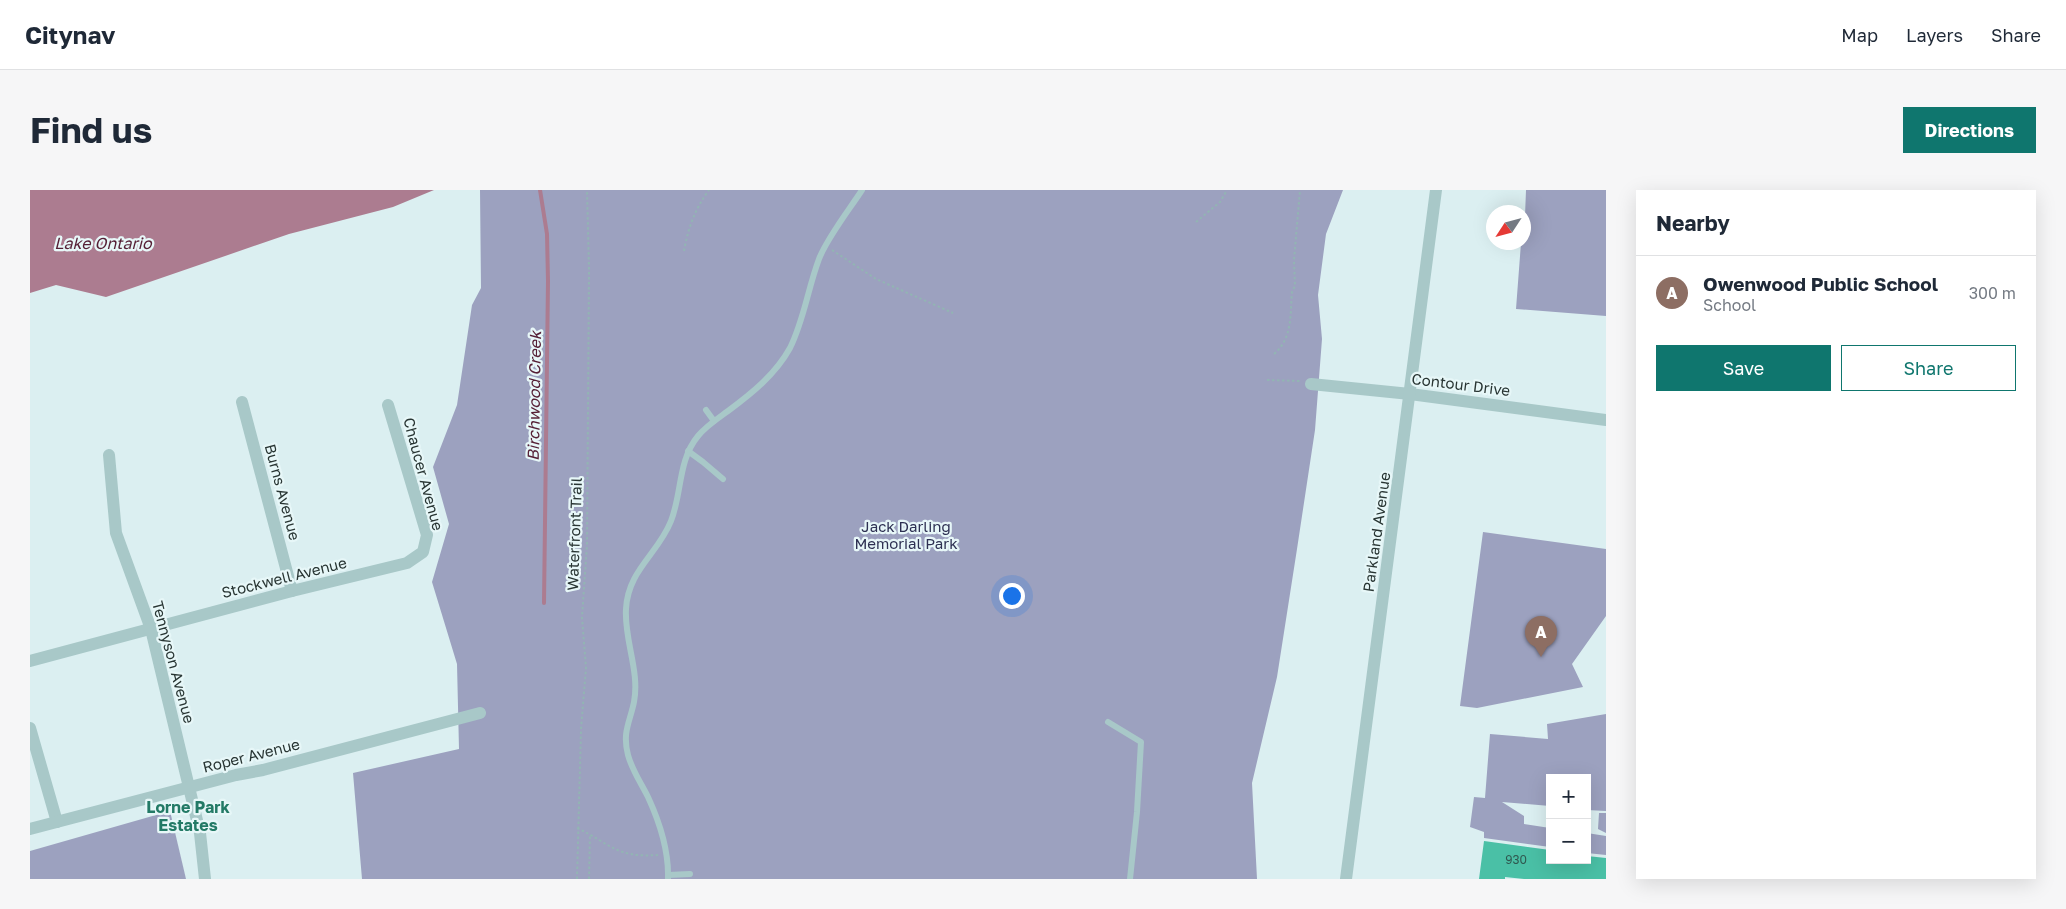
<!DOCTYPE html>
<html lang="en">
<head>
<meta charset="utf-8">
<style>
	body { margin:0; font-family:"Golos Text",sans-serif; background:#f6f6f7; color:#1f2937 }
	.controls { position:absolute; right:15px; bottom:15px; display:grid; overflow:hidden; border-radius:0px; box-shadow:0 5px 20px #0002 }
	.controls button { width:45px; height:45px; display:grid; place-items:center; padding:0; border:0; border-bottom:1px solid #e0e1e3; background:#fff; color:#1f2937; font:25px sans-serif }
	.compass { position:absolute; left:1456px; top:15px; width:45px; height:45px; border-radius:50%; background:#fff; box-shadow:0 5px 20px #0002; rotate:234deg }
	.you { position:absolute; left:981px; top:405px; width:18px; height:18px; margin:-12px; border:4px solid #fff; border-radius:50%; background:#1a73e8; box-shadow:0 0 0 8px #1a73e833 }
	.badge { display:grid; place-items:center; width:32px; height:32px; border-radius:50%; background:#0f766e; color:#fff; font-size:16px; font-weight:700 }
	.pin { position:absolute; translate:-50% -41px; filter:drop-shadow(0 1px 2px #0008) }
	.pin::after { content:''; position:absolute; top:26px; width:18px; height:15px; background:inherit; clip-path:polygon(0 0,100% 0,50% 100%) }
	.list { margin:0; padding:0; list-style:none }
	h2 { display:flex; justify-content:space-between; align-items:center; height:65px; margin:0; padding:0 20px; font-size:21px }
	h2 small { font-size:16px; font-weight:400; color:#747a83 }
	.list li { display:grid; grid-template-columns:32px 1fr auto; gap:15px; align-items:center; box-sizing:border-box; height:75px; padding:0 20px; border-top:1px solid #e0e1e3 }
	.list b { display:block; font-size:19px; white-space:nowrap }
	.list p { margin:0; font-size:16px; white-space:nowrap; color:#747a83 }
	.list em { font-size:16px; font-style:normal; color:#747a83 }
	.actions { display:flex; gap:10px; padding:15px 20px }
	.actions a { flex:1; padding:11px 0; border:1px solid #0f766e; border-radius:0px; text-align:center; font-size:18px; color:#0f766e }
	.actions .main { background:#0f766e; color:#fff }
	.map { position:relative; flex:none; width:1576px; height:689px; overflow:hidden; border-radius:0px }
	header { display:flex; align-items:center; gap:30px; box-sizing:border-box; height:70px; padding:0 25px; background:#fff; border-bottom:1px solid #e0e1e3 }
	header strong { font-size:24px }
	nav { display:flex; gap:28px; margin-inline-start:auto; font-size:18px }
	.intro { display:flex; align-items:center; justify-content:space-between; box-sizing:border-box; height:120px; padding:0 30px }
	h1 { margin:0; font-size:35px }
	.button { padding:12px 22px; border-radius:0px; background:#0f766e; color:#fff; font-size:18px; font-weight:700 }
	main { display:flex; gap:30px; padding:0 30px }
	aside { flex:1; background:#fff; border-radius:0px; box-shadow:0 5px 20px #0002 }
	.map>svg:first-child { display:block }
	.green { fill:#9ca1bf }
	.water { fill:#ac7c90 }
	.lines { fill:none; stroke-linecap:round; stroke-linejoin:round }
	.stream { stroke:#ac7c90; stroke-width:4 }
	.building { fill:#4ac0a6 }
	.path { stroke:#92b4b3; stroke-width:2; stroke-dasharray:2.5 2.5; stroke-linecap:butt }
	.lane { stroke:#a8c8c8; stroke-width:6 }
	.street { stroke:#a8c8c8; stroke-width:12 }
	.labels { text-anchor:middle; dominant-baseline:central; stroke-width:4.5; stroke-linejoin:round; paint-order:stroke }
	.number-label { font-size:12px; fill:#305850 }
	.street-label { font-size:15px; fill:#283533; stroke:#e7f7f8 }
	.park-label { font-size:15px; fill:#2d3052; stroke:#e7f7f8 }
	.water-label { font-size:16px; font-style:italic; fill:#551f35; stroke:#e7f7f8 }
	.neighbourhood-label { font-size:16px; font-weight:bold; fill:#237a66; stroke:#e7f7f8 }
</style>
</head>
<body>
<header>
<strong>Citynav</strong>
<nav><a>Map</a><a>Layers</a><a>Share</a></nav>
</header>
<div class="intro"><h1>Find us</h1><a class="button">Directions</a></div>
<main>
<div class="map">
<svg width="1576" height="689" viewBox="0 0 1576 689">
	<rect width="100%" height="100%" fill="#dbeff1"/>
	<g class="green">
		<polygon points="450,0 1313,0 1296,44 1288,105 1292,149 1285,240 1267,359 1247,487 1222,593 1227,689 332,689 323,583 429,559 427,474 402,392 419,334 403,277 427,215 442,115 451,98"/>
		<polygon points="1496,0 1576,0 1576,126 1486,119 1491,53 1494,52"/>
		<polygon points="1453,342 1576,359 1576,426 1542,474 1553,497 1447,518 1430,516"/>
		<polygon points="1576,524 1576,621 1557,620 1557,588 1520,588 1520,616 1472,612 1494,626 1494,634 1520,638 1520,657 1454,648 1454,642 1440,637 1444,607 1455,608 1460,544 1518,549 1517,534"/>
		<polygon points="140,621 156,689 0,689 0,661"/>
		<polygon points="1569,623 1576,623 1576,643 1568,639"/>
		<polygon points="1557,643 1576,646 1576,665 1557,663"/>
	</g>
	<polygon class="water" points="0,0 404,0 363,17 259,44 76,107 26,95 0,103"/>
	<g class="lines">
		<polyline class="stream" points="510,0 517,44 518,91 514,413"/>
	</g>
	<polygon class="building" points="1454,651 1520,660 1520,670 1557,670 1557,666 1576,668 1576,689 1494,689 1475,687 1475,689 1449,689"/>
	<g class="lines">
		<g class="path">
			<polyline points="1166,32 1190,12 1197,0"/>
			<polyline points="802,60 846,89 923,123"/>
			<path d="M654,61C658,38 665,19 679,0"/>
			<path d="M1244,164C1263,148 1260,124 1262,102L1265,96L1264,70L1270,0"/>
			<polyline points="1237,190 1270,191"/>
			<path d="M547,638C581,654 586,668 628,665"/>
			<polyline points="547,689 551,539 556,478 552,427 557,355 559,80 557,0"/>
			<polyline points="559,689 560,644"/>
		</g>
		<g class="lane">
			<polyline points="676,220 684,231"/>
			<polyline points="658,261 673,272 693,289"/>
			<polyline points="1078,532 1111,552 1107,622 1100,689"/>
			<polyline points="638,685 660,684"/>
			<path d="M638,689C639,660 630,633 618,607C611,593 602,580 598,565C592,542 600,532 604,512C610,481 594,450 596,419C598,380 628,364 641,331C652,303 648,270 668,246C676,236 687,229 698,221C721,204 745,185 760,158C774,130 778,98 789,69C797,48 819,20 832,0"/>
		</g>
		<g class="street">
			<polyline points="1281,194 1380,204 1576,230"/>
			<polyline points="212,212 262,401"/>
			<polyline points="79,265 86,343 121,439 170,643 175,689"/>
			<polyline points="0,471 262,401 377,373 393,362 397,345 358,215"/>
			<polyline points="0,538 27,632"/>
			<polyline points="0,639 206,585 233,580 450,523"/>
			<polyline points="1316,689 1406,0"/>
		</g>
	</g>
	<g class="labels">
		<g class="number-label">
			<text x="1486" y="669">930</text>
		</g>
		<g class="street-label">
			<text transform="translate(1431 194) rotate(7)">Contour Drive</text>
			<text transform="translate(394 284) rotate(75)">Chaucer Avenue</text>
			<text transform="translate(253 302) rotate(75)">Burns Avenue</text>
			<text transform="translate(1346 342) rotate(-82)">Parkland Avenue</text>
			<text transform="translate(544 344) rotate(-88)">Waterfront Trail</text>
			<text transform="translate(254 387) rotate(-14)">Stockwell Avenue</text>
			<text transform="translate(144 472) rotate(75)">Tennyson Avenue</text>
			<text transform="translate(221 565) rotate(-14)">Roper Avenue</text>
		</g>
		<g class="park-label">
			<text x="876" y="336">Jack Darling<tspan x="876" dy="17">Memorial Park</tspan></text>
		</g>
		<g class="water-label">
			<text x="73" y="53">Lake Ontario</text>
			<text transform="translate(504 206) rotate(-89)">Birchwood Creek</text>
		</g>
		<g class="neighbourhood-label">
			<text x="158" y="617">Lorne Park<tspan x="158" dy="18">Estates</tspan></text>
		</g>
	</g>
</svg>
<div class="controls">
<button>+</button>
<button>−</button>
</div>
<svg class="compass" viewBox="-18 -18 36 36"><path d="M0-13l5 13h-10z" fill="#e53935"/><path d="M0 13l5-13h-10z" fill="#747a83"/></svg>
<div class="you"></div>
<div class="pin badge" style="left:1511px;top:467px;background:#8d6e63">A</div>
</div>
<aside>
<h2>Nearby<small></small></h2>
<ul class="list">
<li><span class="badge" style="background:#8d6e63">A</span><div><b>Owenwood Public School</b><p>School</p></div><em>300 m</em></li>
</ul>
<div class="actions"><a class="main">Save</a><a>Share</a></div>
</aside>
</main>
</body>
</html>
